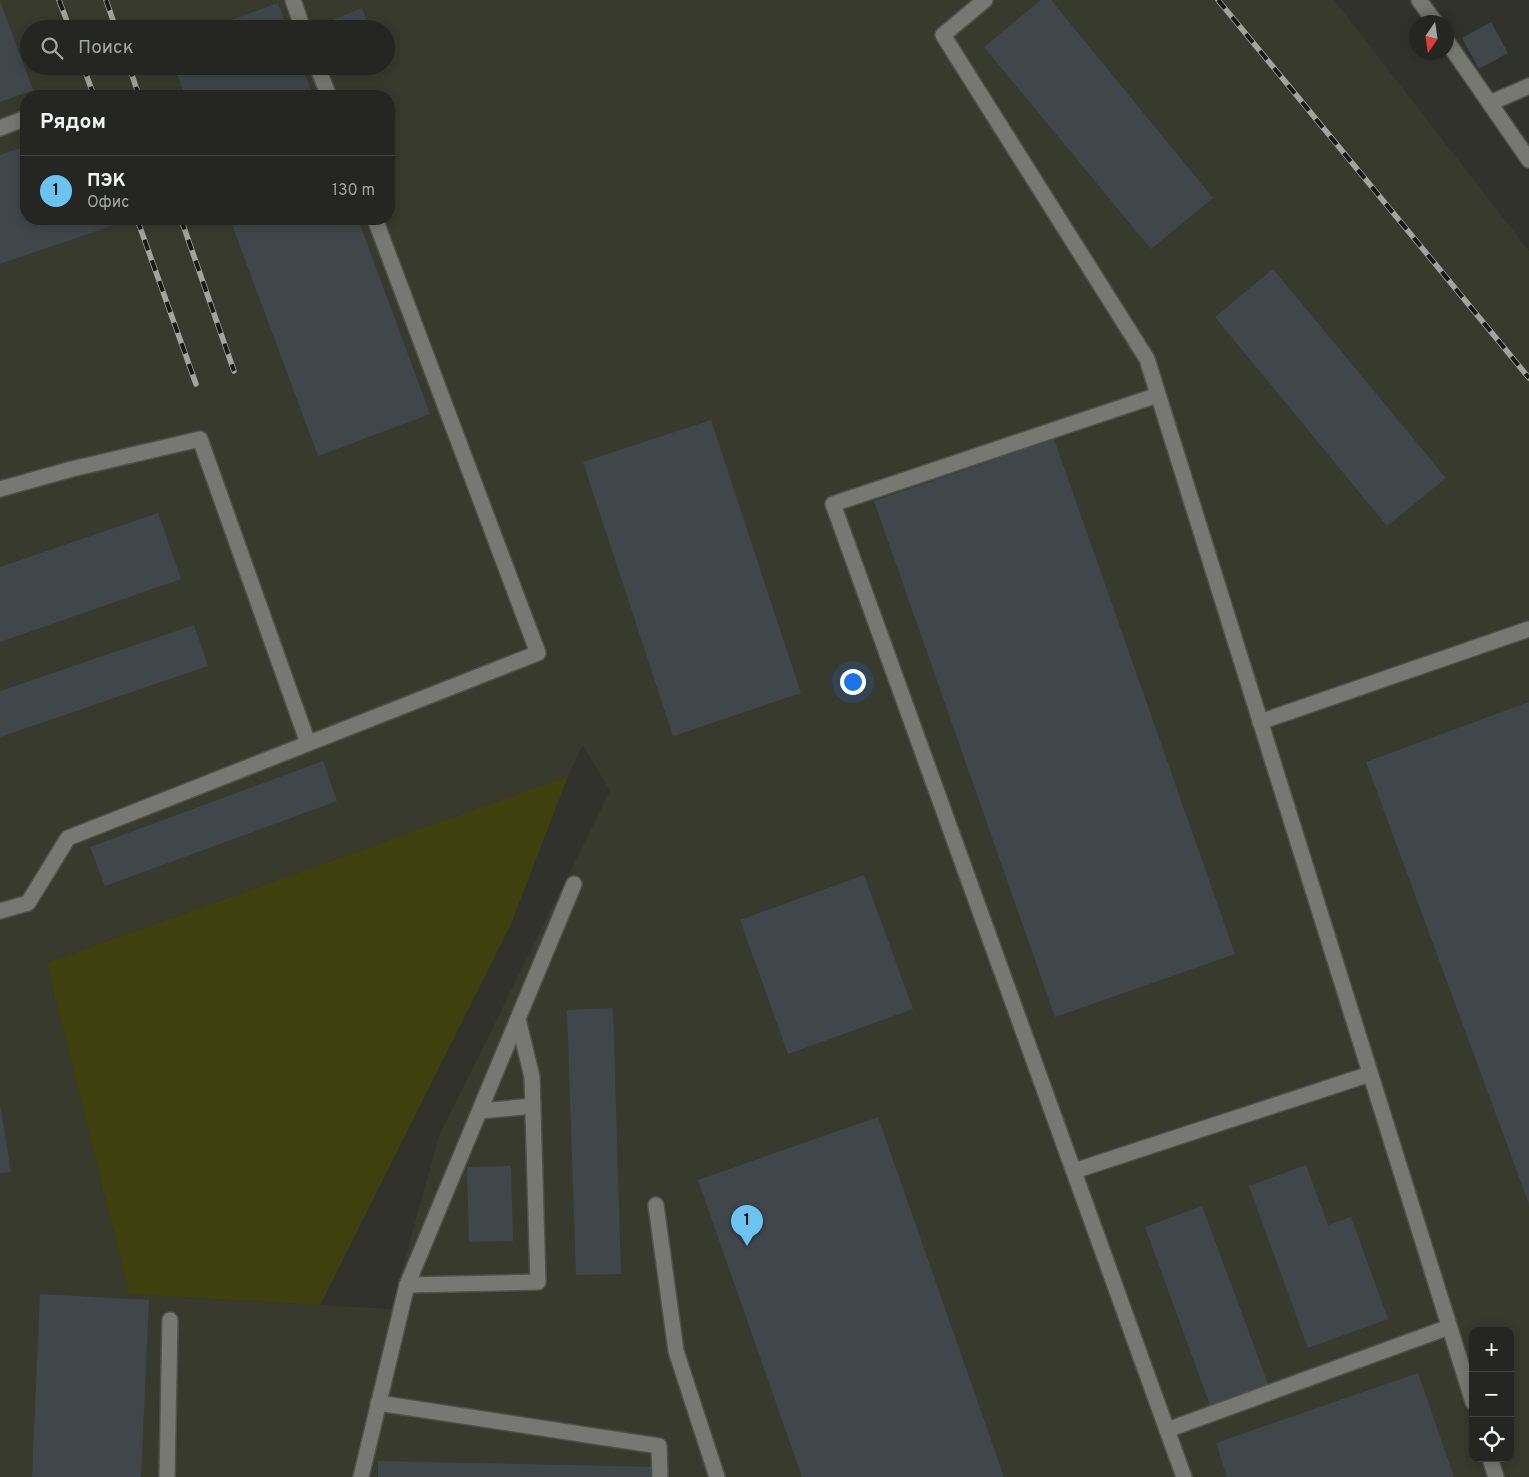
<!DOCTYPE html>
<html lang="ru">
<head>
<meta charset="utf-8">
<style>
	body { margin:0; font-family:Overpass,sans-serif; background:#31322e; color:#f1f3f6 }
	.controls { position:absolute; right:15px; bottom:15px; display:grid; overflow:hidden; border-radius:10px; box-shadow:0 2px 12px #0003 }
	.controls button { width:45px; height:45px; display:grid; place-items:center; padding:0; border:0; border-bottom:1px solid #42433f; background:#252621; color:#f1f3f6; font:25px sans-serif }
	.compass { position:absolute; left:1409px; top:15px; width:45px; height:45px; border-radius:50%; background:#252621; box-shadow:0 2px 12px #0003; rotate:193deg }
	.you { position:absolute; left:852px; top:681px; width:18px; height:18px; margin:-12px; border:4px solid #fff; border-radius:50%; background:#1a73e8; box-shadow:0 0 0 8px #1a73e833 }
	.badge { display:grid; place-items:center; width:32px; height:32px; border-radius:50%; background:#6bc3f2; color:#111; font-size:16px; font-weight:700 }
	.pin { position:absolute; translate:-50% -41px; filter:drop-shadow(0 1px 2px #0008) }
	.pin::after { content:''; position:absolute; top:26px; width:18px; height:15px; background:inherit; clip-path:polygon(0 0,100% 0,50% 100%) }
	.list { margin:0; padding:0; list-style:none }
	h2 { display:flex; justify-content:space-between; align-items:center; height:65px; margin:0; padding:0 20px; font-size:21px }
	h2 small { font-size:16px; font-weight:400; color:#a3a5a5 }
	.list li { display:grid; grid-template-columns:32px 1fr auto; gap:15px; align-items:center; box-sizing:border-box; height:70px; padding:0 20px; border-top:1px solid #42433f }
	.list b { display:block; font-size:19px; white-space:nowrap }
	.list p { margin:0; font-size:16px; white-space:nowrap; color:#a3a5a5 }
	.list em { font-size:16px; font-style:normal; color:#a3a5a5 }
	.icon { flex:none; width:28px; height:28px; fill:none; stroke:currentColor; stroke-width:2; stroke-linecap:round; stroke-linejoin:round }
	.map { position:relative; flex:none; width:1529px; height:1477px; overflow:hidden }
	.search { position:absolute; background:#252621; box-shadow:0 2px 12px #0003; left:20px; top:20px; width:375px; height:55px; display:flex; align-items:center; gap:12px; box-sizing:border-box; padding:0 18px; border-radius:28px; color:#a3a5a5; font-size:19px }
	.panel { position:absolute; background:#252621; box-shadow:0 2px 12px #0003; left:20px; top:90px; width:375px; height:135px; border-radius:20px }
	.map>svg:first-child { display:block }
	.built { fill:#393a2e; fill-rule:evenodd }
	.green { fill:#3e410e }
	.building { fill:#40464a }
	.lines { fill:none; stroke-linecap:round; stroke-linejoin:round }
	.service-casing { stroke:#50514b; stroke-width:18 }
	.minor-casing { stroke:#50514b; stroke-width:18 }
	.service { stroke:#777871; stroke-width:15 }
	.minor { stroke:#777871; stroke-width:15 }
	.rail-casing { stroke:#a3a39f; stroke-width:5.5 }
	.rail { stroke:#191a17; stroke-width:4; stroke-dasharray:11; stroke-linecap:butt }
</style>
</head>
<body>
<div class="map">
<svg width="1529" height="1477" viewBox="0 0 1529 1477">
	<rect width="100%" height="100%" fill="#31322c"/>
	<path class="built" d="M0,0H1334L1529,251V1477H0ZM29,29H386V66H29ZM26,96H389V219H26ZM583,745L610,791L439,1136L391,1309L129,1294L46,963L568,776ZM1473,1331H1510V1458H1473Z"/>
	<polygon class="green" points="568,776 511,924 320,1305 129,1294 46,963"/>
	<g class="building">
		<polygon points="1041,0 1051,0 1213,198 1151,249 984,47"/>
		<polygon points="0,1 33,90 0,102"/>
		<polygon points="278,3 288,29 207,29"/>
		<polygon points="362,8 370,29 327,29 325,23"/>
		<polygon points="1491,22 1508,53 1479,69 1462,38"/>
		<polygon points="174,66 302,66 313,96 185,96"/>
		<polygon points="26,146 26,219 118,219 120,223 0,264 0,155"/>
		<polygon points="230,219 358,219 430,414 318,456"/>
		<polygon points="1273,269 1446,478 1387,526 1215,317"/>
		<polygon points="711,420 801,693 673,736 583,462"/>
		<polygon points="1054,439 1235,954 1055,1017 874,501"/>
		<polygon points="158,513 181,579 0,642 0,567"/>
		<polygon points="194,625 208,666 0,737 0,691"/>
		<polygon points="1529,702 1529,1204 1366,762"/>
		<polygon points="323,761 337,801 105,886 90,847"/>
		<polygon points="864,875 913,1009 788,1054 740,920"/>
		<polygon points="613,1008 621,1274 576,1275 567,1010"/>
		<polygon points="0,1105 11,1172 0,1173"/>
		<polygon points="878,1117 1004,1477 802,1477 698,1180"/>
		<polygon points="1306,1165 1328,1225 1351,1217 1388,1319 1308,1348 1249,1186"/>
		<polygon points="511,1166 513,1241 469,1242 467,1167"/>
		<polygon points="1202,1206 1268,1384 1210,1405 1145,1227"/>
		<polygon points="40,1294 149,1300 141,1477 32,1477"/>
		<polygon points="1418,1373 1454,1477 1227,1477 1216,1443"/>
		<polygon points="378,1461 655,1467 655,1477 378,1477"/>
	</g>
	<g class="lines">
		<g class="service-casing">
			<g id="service">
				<polyline points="293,0 303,29"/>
				<polyline points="985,0 943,35 1147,359 1473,1402"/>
				<polyline points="317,66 329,96"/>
				<polyline points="0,128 26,118"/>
				<polyline points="1158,395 833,504 1184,1477"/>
				<polyline points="0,489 72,469 200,439 308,743"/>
				<polyline points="1260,722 1529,629"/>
				<polyline points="0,911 28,903 68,838 538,653 375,219"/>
				<polyline points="480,1111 533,1106"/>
				<polyline points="1074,1171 1370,1074"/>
				<polyline points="656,1205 676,1351 717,1477"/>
				<polyline points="407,1285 538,1282 532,1077 518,1019"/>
				<polyline points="378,1403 659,1446 660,1477"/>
				<polyline points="1167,1430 1449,1327"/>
				<polyline points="1490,1458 1496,1477"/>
				<polyline points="167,1477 170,1320"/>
				<polyline points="361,1477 407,1285 574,884"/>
			</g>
		</g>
		<g class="minor-casing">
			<g id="minor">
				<polyline points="1419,0 1435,22"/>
				<polyline points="1446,40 1529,160"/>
				<polyline points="1490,103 1529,86"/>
			</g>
		</g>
		<use href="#service" class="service"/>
		<use href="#minor" class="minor"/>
		<g class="rail-casing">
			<g id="rail">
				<polyline points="59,0 70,29"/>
				<polyline points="106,0 116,29"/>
				<polyline points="1218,0 1529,378"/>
				<polyline points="83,66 94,96"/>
				<polyline points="129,66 139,96"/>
				<polyline points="137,219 196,384"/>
				<polyline points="181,219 234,371"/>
			</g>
		</g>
		<use href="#rail" class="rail"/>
	</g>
</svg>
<div class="controls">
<button>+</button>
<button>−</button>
<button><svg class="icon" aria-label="locate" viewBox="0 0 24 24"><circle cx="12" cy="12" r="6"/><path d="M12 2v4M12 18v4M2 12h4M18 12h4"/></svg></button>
</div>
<svg class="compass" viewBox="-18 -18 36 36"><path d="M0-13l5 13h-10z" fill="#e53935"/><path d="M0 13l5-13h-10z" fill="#a3a5a5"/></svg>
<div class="you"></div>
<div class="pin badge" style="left:747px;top:1246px">1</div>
<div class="search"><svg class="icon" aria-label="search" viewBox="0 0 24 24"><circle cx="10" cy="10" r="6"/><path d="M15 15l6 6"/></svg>Поиск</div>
<section class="panel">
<h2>Рядом<small></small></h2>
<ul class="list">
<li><span class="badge">1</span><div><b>ПЭК</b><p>Офис</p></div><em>130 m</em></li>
</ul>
</section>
</div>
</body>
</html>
